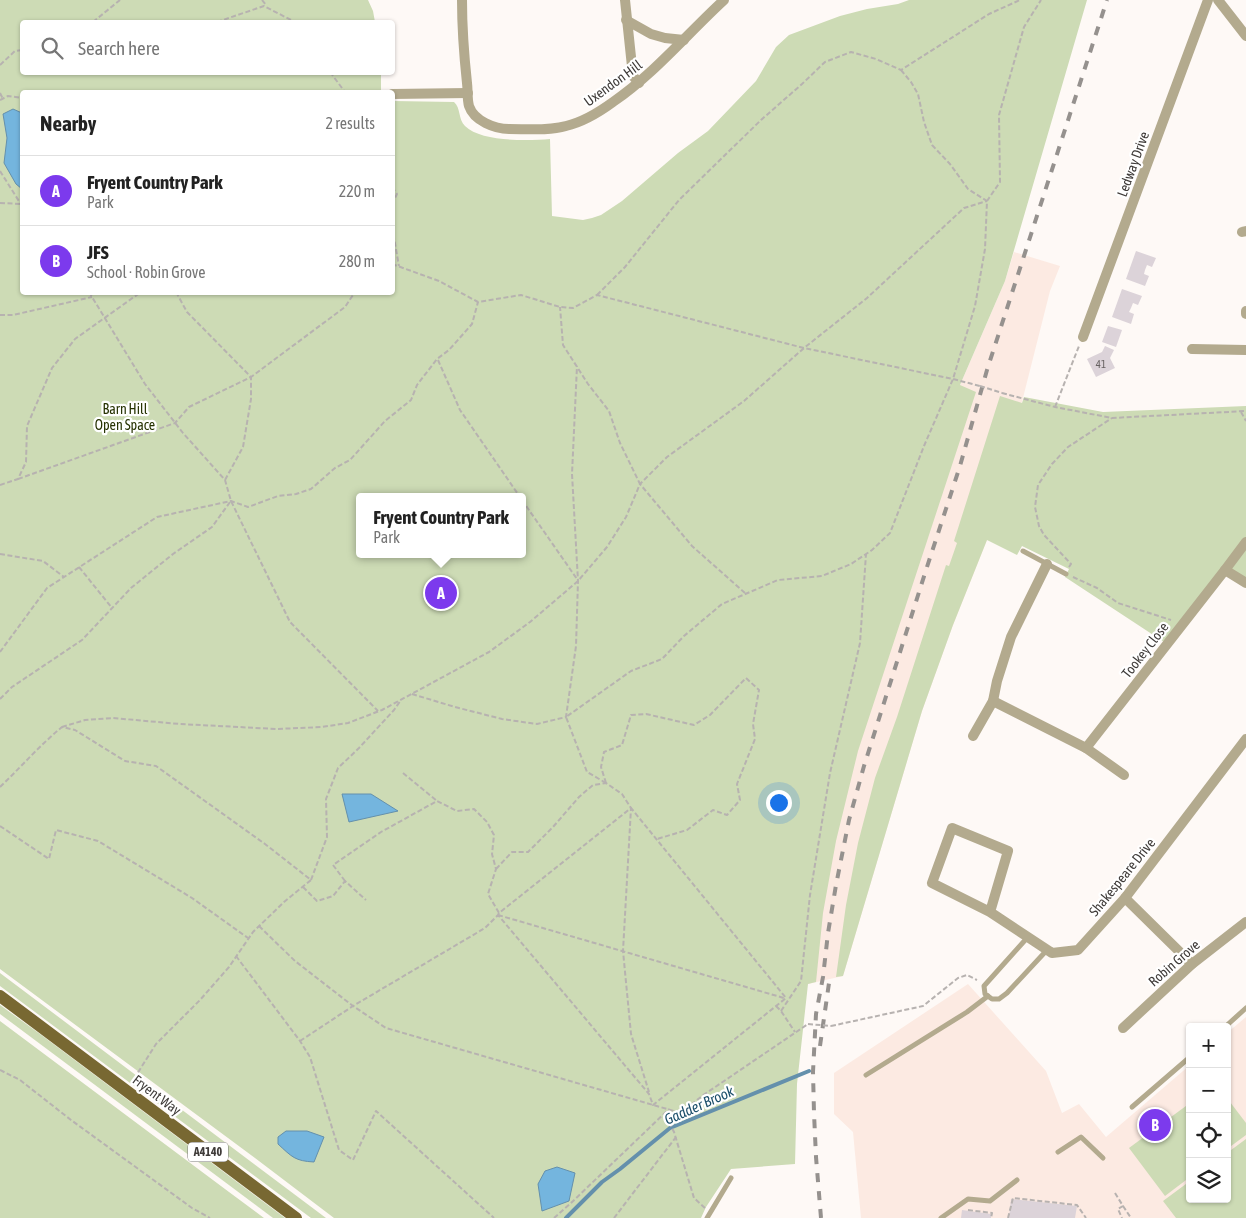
<!DOCTYPE html>
<html lang="en">
<head>
<meta charset="utf-8">
<style>
	body { margin:0; font-family:"Asap Condensed",sans-serif; background:#f2f2f2; color:#222 }
	.controls { position:absolute; right:15px; bottom:15px; display:grid; overflow:hidden; border-radius:5px; box-shadow:0 1px 4px #0004 }
	.controls button { width:45px; height:45px; display:grid; place-items:center; padding:0; border:0; border-bottom:1px solid #e0e0e0; background:#fff; color:#222; font:25px sans-serif }
	.you { position:absolute; left:778px; top:802px; width:18px; height:18px; margin:-12px; border:4px solid #fff; border-radius:50%; background:#1a73e8; box-shadow:0 0 0 8px #1a73e833 }
	.badge { display:grid; place-items:center; width:32px; height:32px; border-radius:50%; background:#7c3aed; color:#fff; font-size:16px; font-weight:700 }
	.pin { position:absolute; translate:-50% -50%; border:2px solid #fff; box-shadow:0 1px 5px #0006 }
	.popup { position:absolute; left:356px; top:493px; width:170px; height:65px; box-sizing:border-box; display:grid; place-content:center; border-radius:5px; background:#fff; filter:drop-shadow(0 1px 4px #0005); font-size:16px; white-space:nowrap; color:#767676 }
	.popup b { font-size:19px; color:#222 }
	.popup::after { content:''; position:absolute; left:50%; top:100%; margin-left:-10px; border:10px solid transparent; border-top-color:#fff }
	.list { margin:0; padding:0; list-style:none }
	h2 { display:flex; justify-content:space-between; align-items:center; height:65px; margin:0; padding:0 20px; font-size:21px }
	h2 small { font-size:16px; font-weight:400; color:#767676 }
	.list li { display:grid; grid-template-columns:32px 1fr auto; gap:15px; align-items:center; box-sizing:border-box; height:70px; padding:0 20px; border-top:1px solid #e0e0e0 }
	.list b { display:block; font-size:19px; white-space:nowrap }
	.list p { margin:0; font-size:16px; white-space:nowrap; color:#767676 }
	.list em { font-size:16px; font-style:normal; color:#767676 }
	.icon { flex:none; width:28px; height:28px; fill:none; stroke:currentColor; stroke-width:2; stroke-linecap:round; stroke-linejoin:round }
	.map { position:relative; flex:none; width:1246px; height:1218px; overflow:hidden }
	.search { position:absolute; background:#fff; box-shadow:0 1px 4px #0004; left:20px; top:20px; width:375px; height:55px; display:flex; align-items:center; gap:12px; box-sizing:border-box; padding:0 18px; border-radius:5px; color:#767676; font-size:19px }
	.panel { position:absolute; background:#fff; box-shadow:0 1px 4px #0004; left:20px; top:90px; width:375px; height:205px; border-radius:5px }
	.map>svg:first-child { display:block }
	.built { fill:#fceae2 }
	.green { fill:#cddbb5; fill-rule:evenodd }
	.water { fill:#74b5de; stroke:#6490ac }
	.lines { fill:none; stroke-linecap:round; stroke-linejoin:round }
	.stream { stroke:#6490ac; stroke-width:4 }
	.building { fill:#dcd3d9 }
	.path { stroke:#b7b2b0; stroke-width:2; stroke-dasharray:5 2.5; stroke-linecap:butt }
	.service { stroke:#b3aa8e; stroke-width:5 }
	.minor { stroke:#b3aa8e; stroke-width:10 }
	.primary { stroke:#786832; stroke-width:12 }
	.rail { stroke:#95918e; stroke-width:4; stroke-dasharray:9 9; stroke-linecap:butt }
	.path-bridge { stroke:#b7b2b0; stroke-width:2; stroke-dasharray:5 2.5; stroke-linecap:butt }
	.labels { text-anchor:middle; dominant-baseline:central; stroke-width:4.5; stroke-linejoin:round; paint-order:stroke }
	.number-label { font-size:11px; fill:#666161 }
	.shield { fill:#fff; stroke:#797674; stroke-width:1 }
	.shield-label { font-size:12px; font-weight:bold; fill:#3f3b39 }
	.street-label { font-size:14px; fill:#3f3b39; stroke:#fff }
	.park-label { font-size:14px; fill:#263202; stroke:#fff }
	.water-label { font-size:15px; font-style:italic; fill:#1b4e6a; stroke:#fff }
</style>
</head>
<body>
<div class="map">
<svg width="1246" height="1218" viewBox="0 0 1246 1218">
	<rect width="100%" height="100%" fill="#fef9f6"/>
	<g class="built">
		<polygon points="1014,252 1060,266 1050,291 987,540 953,625 922,711 843,976 808,984 818,874 951,406 1005,281"/>
		<polygon points="968,984 1046,1071 1062,1113 1079,1104 1106,1137 1190,1065 1190,1199 1227,1199 1227,1033 1246,1017 1246,1218 861,1218 853,1132 834,1114 834,1073"/>
	</g>
	<g class="green">
		<path d="M0,0H368L373,11L375,22H22V72L381,73V92H22V292H392L393,101L454,102C461,108 458,119 465,126C481,142 528,141 550,139L552,216L583,220L592,218L601,215L622,201L678,153L708,131L756,81L776,47L789,35L840,16L867,9L898,4L909,0H1087L1005,281L960,385L976,392L858,751L836,841L823,913L816,982L808,984L797,1084L795,1164L731,1169L706,1207L701,1218H334L255,1158L0,969ZM360,497H522V554H360Z"/>
		<polygon points="1000,396 1022,403 1024,397 1103,412 1246,406 1246,583 1226,570 1167,644 1065,577 1069,569 1022,546 1017,555 987,540 953,625 922,711 843,976 836,977 846,905 858,843 875,778 897,717 946,565 949,566 957,543 954,541"/>
		<polygon points="0,973 326,1218 311,1218 31,1009 0,986"/>
		<polygon points="0,1005 40,1034 285,1218 273,1218 0,1014"/>
		<polygon points="0,1021 229,1192 264,1218 0,1218"/>
		<polygon points="1227,1098 1246,1123 1246,1135 1227,1149"/>
		<polygon points="1190,1103 1190,1177 1165,1196 1129,1148"/>
		<polygon points="1246,1139 1246,1218 1176,1218 1163,1201 1190,1181 1190,1199 1227,1199 1227,1153"/>
	</g>
	<g class="water">
		<polygon points="13,109 22,113 22,189 16,184 4,163 7,138 3,114"/>
		<polygon points="342,794 371,794 398,811 349,822"/>
		<path d="M286,1131H307L324,1137L314,1162C295,1161 292,1157 278,1144V1137Z"/>
		<polygon points="557,1167 575,1173 569,1201 542,1211 538,1184 545,1171"/>
	</g>
	<g class="lines">
		<polyline class="stream" points="566,1218 602,1182 620,1169 670,1128 809,1071"/>
	</g>
	<g class="building">
		<polygon points="1136,251 1156,258 1152,267 1147,265 1145,270 1144,274 1149,276 1145,286 1126,279"/>
		<polygon points="1122,289 1142,296 1138,305 1133,303 1131,308 1129,312 1134,314 1131,324 1112,317"/>
		<polygon points="1108,326 1122,330 1116,347 1102,342"/>
		<polygon points="1105,346 1114,350 1110,358 1115,368 1096,377 1087,359 1102,352"/>
		<polygon points="1011,1199 1077,1206 1075,1218 1009,1218"/>
		<polygon points="962,1210 991,1214 991,1218 961,1218"/>
	</g>
	<g class="lines">
		<g class="path">
			<polyline points="262,0 266,5"/>
			<polyline points="93,22 120,0"/>
			<polyline points="217,22 264,6 291,20 292,22"/>
			<polyline points="0,65 15,51 22,50"/>
			<polyline points="901,70 911,82 918,94 924,122 932,145 950,164 968,189 987,201"/>
			<polyline points="330,72 345,92"/>
			<polyline points="0,93 3,99"/>
			<polyline points="0,100 8,96 22,98"/>
			<polyline points="0,171 22,206"/>
			<polyline points="392,187 397,194 394,200 392,207"/>
			<polyline points="0,203 22,204"/>
			<polyline points="392,227 399,266"/>
			<polyline points="392,264 439,281 478,302 521,295 560,307 573,308 597,295 804,348 953,379 980,386"/>
			<polyline points="89,292 145,384 183,433 225,480 231,501 290,622 378,711"/>
			<polyline points="176,292 187,312 251,377 345,307 355,292"/>
			<polyline points="597,295 625,267 679,200 761,120 802,84 825,62 851,52 876,59 901,70 989,14 1020,0"/>
			<polyline points="0,315 13,315 92,297"/>
			<polyline points="438,360 460,410 520,497"/>
			<polyline points="1002,393 1055,407 1112,418 1246,411"/>
			<polyline points="1055,407 1079,346"/>
			<polyline points="1241,412 1246,421"/>
			<polyline points="18,479 175,423 189,407 251,377 251,399 243,447 225,480"/>
			<polyline points="0,485 18,479 26,462 27,426 52,368 75,339 141,292"/>
			<polyline points="522,500 577,579"/>
			<polyline points="0,554 43,561 64,577"/>
			<polyline points="79,567 112,608"/>
			<polyline points="1069,567 1071,564 1044,535 1039,526 1035,507 1038,485 1052,464 1068,447 1112,418"/>
			<polyline points="1073,577 1097,588 1118,603 1171,620"/>
			<polyline points="745,593 692,546 640,484 667,457 744,401 804,348 867,298 964,208 987,201"/>
			<polyline points="0,652 47,588 157,517 231,501 248,507 278,496 296,494 311,489 335,468 350,460 385,421 411,400 417,385 437,359 449,350 472,324 478,302"/>
			<polyline points="412,694 455,707 502,719 537,724 566,717 576,646 578,581 572,474 577,366"/>
			<polyline points="0,699 12,687 82,640 131,588 173,554 212,527 230,502"/>
			<polyline points="62,727 85,720 113,718 180,724 277,729 322,727 348,723 382,710 489,652 530,622 578,581 607,547 626,517 640,484 620,443 609,411 588,384 563,345 560,307"/>
			<polyline points="403,773 437,801"/>
			<polyline points="606,783 587,772 566,717 631,671 662,659 684,636 722,604 778,580 822,576 851,564 872,550 890,533 924,446 953,379 975,306 985,249 987,201 1000,182 999,115 1024,27 1041,0"/>
			<polyline points="606,783 601,767 604,752 622,745 631,715 646,714 694,725 710,715 746,678 759,690 753,724 755,739 737,784 740,800 727,815 713,810 687,830 657,839"/>
			<path d="M0,787C21,767 40,745 62,727L75,730L125,761L156,766L265,844L311,880L284,902L253,932L229,967L200,1000L156,1044L137,1074"/>
			<polyline points="0,826 49,859 56,830 98,841 192,898 248,938"/>
			<polyline points="496,869 512,852 528,852 553,827 579,797 593,785 606,783 622,794 631,808 623,951 631,1034 649,1092"/>
			<polyline points="311,880 327,837 326,799 338,768 359,748 394,710 401,700"/>
			<polyline points="345,881 333,865 381,832 437,801 457,811 474,809 487,822 494,835 492,854 496,869 488,894 499,913"/>
			<polyline points="303,887 317,901 333,896 345,881 366,900"/>
			<polyline points="498,915 784,998"/>
			<polyline points="259,926 295,961 353,1006 386,1028 681,1113"/>
			<polyline points="236,956 300,1041 310,1057 339,1150 353,1160 376,1111 494,1218"/>
			<polyline points="776,1006 781,1011 795,1032"/>
			<polyline points="781,1011 801,981 810,895 830,773 860,643 866,554"/>
			<polyline points="831,1026 923,1006 958,978 967,975 977,980"/>
			<polyline points="300,1041 353,1006 485,928 498,915 499,913 631,808 786,998 653,1105 649,1094 498,915"/>
			<polyline points="0,1070 20,1080 71,1120 192,1208 210,1218"/>
			<polyline points="1115,1193 1123,1206 1118,1209 1122,1218"/>
			<polyline points="1123,1206 1131,1218"/>
			<polyline points="705,1208 694,1198 674,1132 671,1126 681,1113 702,1096 808,1024"/>
			<polyline points="968,1210 992,1213 991,1218"/>
			<polyline points="554,1218 571,1203 669,1109"/>
			<polyline points="614,1218 676,1137"/>
			<polyline points="1008,1218 1013,1198 1077,1205 1086,1218"/>
		</g>
		<g class="service">
			<polyline points="1023,551 1066,574"/>
			<polyline points="1027,938 984,986 985,994 992,999 999,999 1007,993 1047,950"/>
			<polyline points="1225,1027 1246,1008"/>
			<polyline points="866,1075 967,1012 988,996"/>
			<polyline points="1132,1107 1190,1057"/>
			<polyline points="1058,1152 1081,1137 1103,1158"/>
			<polyline points="707,1218 731,1178"/>
			<polyline points="941,1218 968,1199 990,1201 1017,1180"/>
		</g>
		<g class="minor">
			<path d="M462,0C462,28 464,55 467,83C468,90 467,99 469,106C474,121 495,129 509,129C527,129 549,131 566,126C583,122 598,113 613,102C655,73 687,34 724,0"/>
			<polyline points="625,0 633,76 639,83"/>
			<polyline points="1218,0 1246,36"/>
			<polyline points="626,20 651,34 665,38 684,40"/>
			<polyline points="392,94 468,93"/>
			<polyline points="1242,232 1246,231"/>
			<polyline points="1246,311 1246,314"/>
			<polyline points="1083,337 1208,0"/>
			<polyline points="1192,349 1246,350"/>
			<polyline points="1225,570 1246,583"/>
			<polyline points="993,701 1086,748 1124,775"/>
			<polyline points="973,736 993,701 997,681 1011,637 1047,564"/>
			<polyline points="1086,748 1225,570 1246,542"/>
			<polyline points="1125,898 1192,964"/>
			<polyline points="990,912 1008,851 952,828 932,883 990,912 1052,953 1078,950 1125,898 1246,739"/>
			<polyline points="1123,1028 1192,964 1246,922"/>
		</g>
		<polyline class="primary" points="0,996 296,1218"/>
		<g class="rail">
			<polyline points="820,1046 830,976"/>
			<polyline points="821,1218 816,1157 814,1113 813,1072 816,1014 823,977 828,933 836,885 849,820 864,766 926,570 960,466 987,370 1107,0"/>
		</g>
		<g class="path-bridge">
			<polyline points="980,386 1002,393"/>
			<polyline points="808,1024 831,1026"/>
		</g>
	</g>
	<g class="labels">
		<g class="number-label">
			<text x="1101" y="364">41</text>
		</g>
		<rect class="shield" x="188" y="1142.5" width="40" height="19" rx="4"/>
		<g class="shield-label">
			<text x="208" y="1152">A4140</text>
		</g>
		<g class="street-label">
			<text transform="translate(613 83) rotate(-36)">Uxendon Hill</text>
			<text transform="translate(1133 164) rotate(-70)">Ledway Drive</text>
			<text transform="translate(1145 650) rotate(-52)">Tookey Close</text>
			<text transform="translate(1122 877) rotate(-51)">Shakespeare Drive</text>
			<text transform="translate(1174 963) rotate(-41)">Robin Grove</text>
			<text transform="translate(157 1095) rotate(37)">Fryent Way</text>
		</g>
		<g class="park-label">
			<text x="125" y="409">Barn Hill<tspan x="125" dy="16">Open Space</tspan></text>
		</g>
		<g class="water-label">
			<text transform="translate(699 1105) rotate(-24)">Gadder Brook</text>
		</g>
	</g>
</svg>
<div class="controls">
<button>+</button>
<button>−</button>
<button><svg class="icon" aria-label="locate" viewBox="0 0 24 24"><circle cx="12" cy="12" r="6"/><path d="M12 2v4M12 18v4M2 12h4M18 12h4"/></svg></button>
<button><svg class="icon" aria-label="layers" viewBox="0 0 24 24"><path d="M12 4l9 5-9 5-9-5zM3 14l9 5 9-5"/></svg></button>
</div>
<div class="you"></div>
<div class="pin badge" style="left:441px;top:593px">A</div>
<div class="popup"><b>Fryent Country Park</b>Park</div>
<div class="pin badge" style="left:1155px;top:1125px">B</div>
<div class="search"><svg class="icon" aria-label="search" viewBox="0 0 24 24"><circle cx="10" cy="10" r="6"/><path d="M15 15l6 6"/></svg>Search here</div>
<section class="panel">
<h2>Nearby<small>2 results</small></h2>
<ul class="list">
<li><span class="badge">A</span><div><b>Fryent Country Park</b><p>Park</p></div><em>220 m</em></li>
<li><span class="badge">B</span><div><b>JFS</b><p>School · Robin Grove</p></div><em>280 m</em></li>
</ul>
</section>
</div>
</body>
</html>
